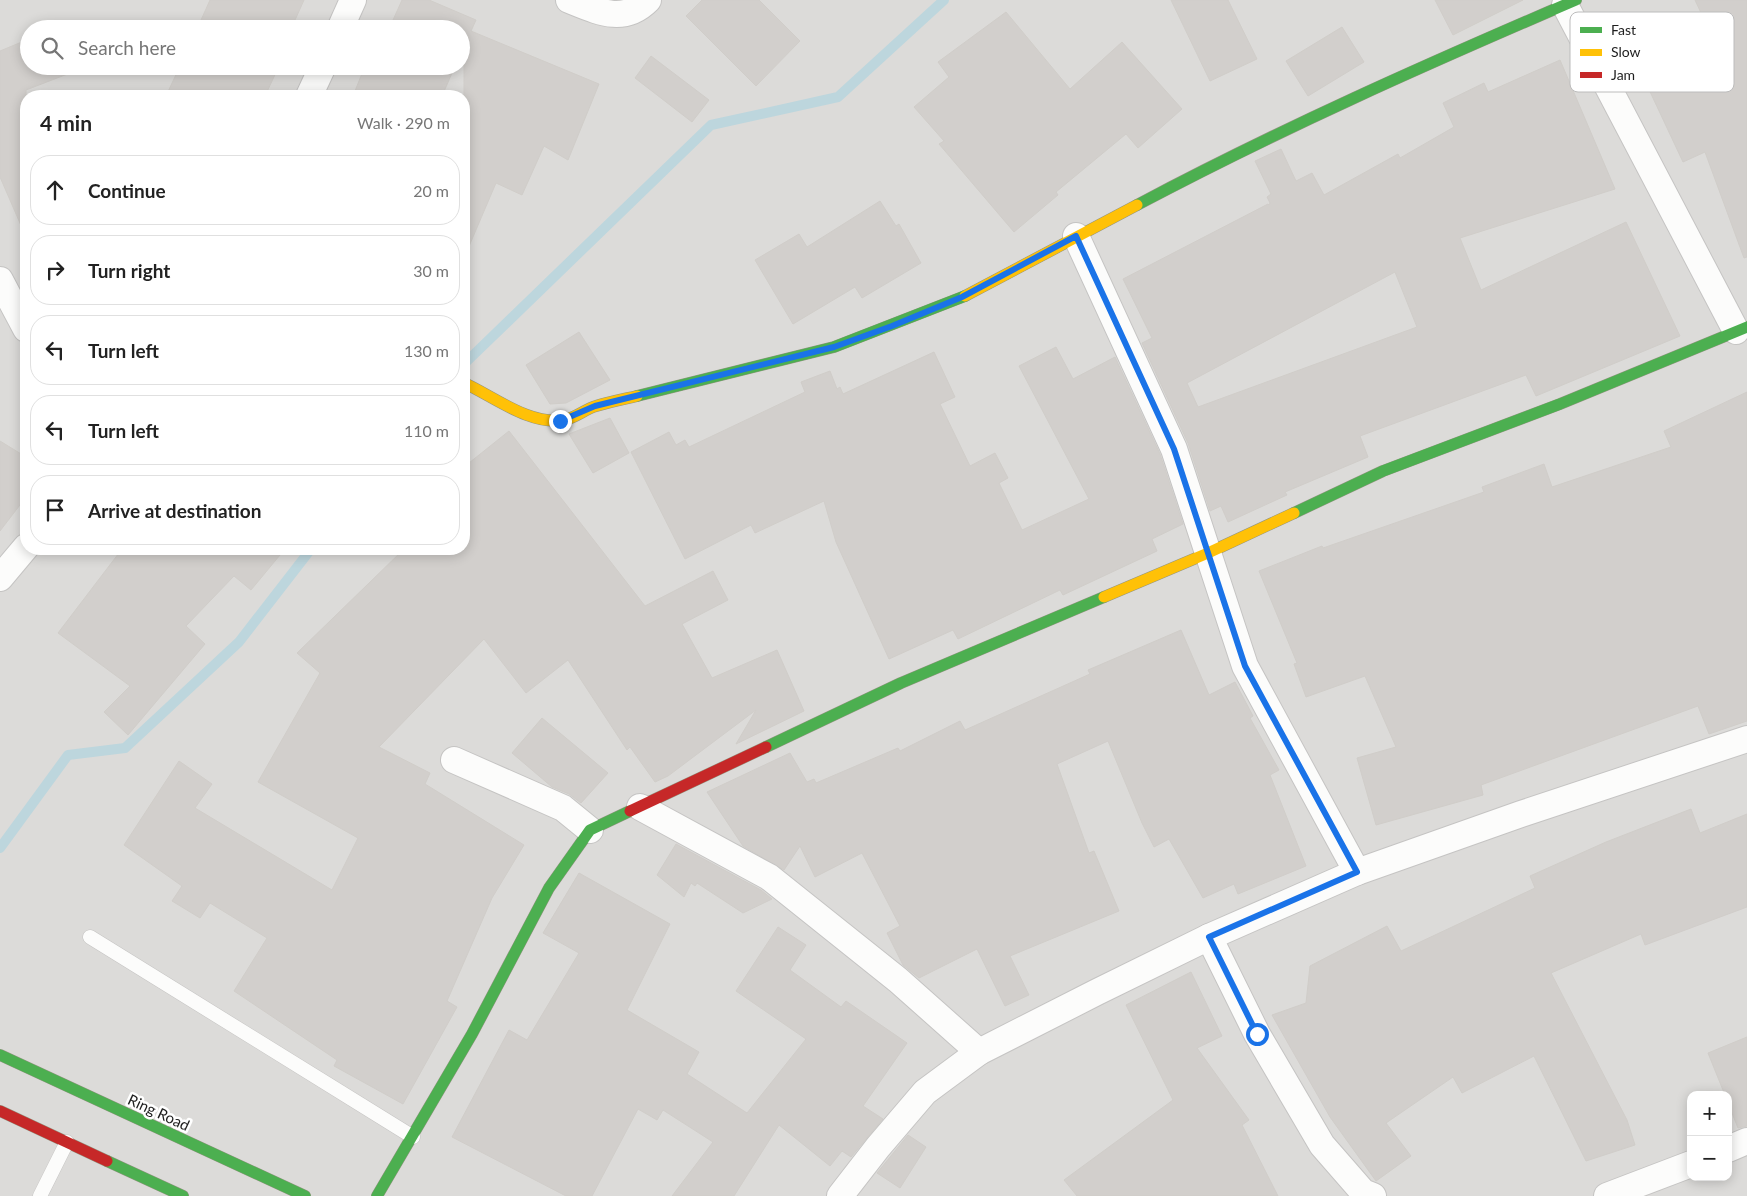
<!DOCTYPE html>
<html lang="en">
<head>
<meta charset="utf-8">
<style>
	body { margin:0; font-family:Lato,sans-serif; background:#f6f6f6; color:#222 }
	.controls { position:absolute; right:15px; bottom:15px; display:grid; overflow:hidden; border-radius:10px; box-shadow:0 2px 12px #0003 }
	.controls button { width:45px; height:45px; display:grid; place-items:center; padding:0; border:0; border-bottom:1px solid #e0e0e0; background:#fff; color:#222; font:25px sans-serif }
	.stop { position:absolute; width:15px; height:15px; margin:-11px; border:4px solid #1a73e8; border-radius:50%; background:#fff }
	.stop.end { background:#1a73e8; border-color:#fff; box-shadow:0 1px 5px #0008 }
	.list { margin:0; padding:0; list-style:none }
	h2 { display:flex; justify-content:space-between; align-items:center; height:65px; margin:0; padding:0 20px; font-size:21px }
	h2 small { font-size:16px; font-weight:400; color:#767676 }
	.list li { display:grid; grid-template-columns:32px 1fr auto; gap:15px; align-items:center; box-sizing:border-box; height:70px; margin:0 10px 10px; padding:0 10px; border:1px solid #e0e0e0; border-radius:20px }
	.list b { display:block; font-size:19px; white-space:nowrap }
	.list em { font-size:16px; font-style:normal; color:#767676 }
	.icon { flex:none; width:28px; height:28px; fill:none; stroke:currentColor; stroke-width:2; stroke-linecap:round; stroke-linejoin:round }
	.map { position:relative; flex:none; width:1747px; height:1196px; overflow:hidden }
	.search { position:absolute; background:#fff; box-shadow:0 2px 12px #0003; left:20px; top:20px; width:450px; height:55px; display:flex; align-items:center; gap:12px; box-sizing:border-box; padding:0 18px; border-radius:28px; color:#767676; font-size:19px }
	.panel { position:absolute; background:#fff; box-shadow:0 2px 12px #0003; left:20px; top:90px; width:450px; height:465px; border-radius:20px }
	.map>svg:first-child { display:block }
	.residential { fill:#dcdbd9; fill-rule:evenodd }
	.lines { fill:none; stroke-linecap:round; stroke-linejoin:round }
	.stream { stroke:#bdd6dd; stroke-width:10 }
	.building { fill:#d2cfcc; stroke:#d0cdc9; fill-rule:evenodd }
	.lane-casing { stroke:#c5c4c3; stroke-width:15 }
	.street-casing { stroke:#c5c4c3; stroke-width:28 }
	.fast-casing { stroke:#939581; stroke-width:12 }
	.slow-casing { stroke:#939581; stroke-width:12 }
	.jam-casing { stroke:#939581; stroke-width:12 }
	.lane { stroke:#fcfcfb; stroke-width:14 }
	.street { stroke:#fcfcfb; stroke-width:26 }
	.fast { stroke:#4caf50; stroke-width:11 }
	.slow { stroke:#ffc107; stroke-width:11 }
	.jam { stroke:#c62828; stroke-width:11 }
	.route { stroke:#1a73e8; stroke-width:6 }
	.labels { text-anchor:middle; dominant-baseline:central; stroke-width:5; stroke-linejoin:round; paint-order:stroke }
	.street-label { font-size:15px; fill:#1e1e1e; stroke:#fff }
	.key { fill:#fff; stroke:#bcbcbc; stroke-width:1 }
	.key-label { font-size:14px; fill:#1e1e1e }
</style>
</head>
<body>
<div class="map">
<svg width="1747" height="1196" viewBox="0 0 1747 1196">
	<rect width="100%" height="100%" fill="#edebe7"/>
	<path class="residential" d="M0,0H1747V1196H0ZM29,29H461V66H29ZM26,96H464V549H26ZM1691,1095H1728V1177H1691Z"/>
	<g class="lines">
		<g class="stream">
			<polyline points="464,364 711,125 838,97 944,0"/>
			<polyline points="0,848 68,755 125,748 239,642 311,549"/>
		</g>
	</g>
	<g class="building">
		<polygon points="210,0 304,0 291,29 197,29"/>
		<polygon points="402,0 429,0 476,20 471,31 599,84 568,160 544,146 522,195 496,183 464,258 464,47 461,53 461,29 389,29"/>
		<polygon points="702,0 759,0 800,41 756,86 686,16"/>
		<polygon points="1171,0 1228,0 1257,59 1210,81"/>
		<polygon points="1435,0 1523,0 1453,35"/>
		<polygon points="1695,0 1747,0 1747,257 1744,258 1705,152 1683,162 1630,49 1702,15"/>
		<polygon points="1006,12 1070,89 1122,42 1182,109 1138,148 1126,134 1056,192 1058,195 1014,232 939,144 944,141 914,107 949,77 938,62"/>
		<polygon points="1342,27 1364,62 1308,96 1286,61"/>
		<polygon points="29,39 29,66 82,66 83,68 26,90 26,237 0,177 0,51"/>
		<polygon points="651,56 709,100 692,122 635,78"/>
		<path d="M1560,60L1615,189L1460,238L1481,290L1626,222L1680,336L1536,396L1526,375L1360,436L1368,457L1285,492L1287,495L1228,522L1221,506L1210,511L1188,443L1142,343L1152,338L1123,279L1268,204L1269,205L1270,203L1267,197L1271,194L1255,161L1281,149L1296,181L1312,173L1324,195L1398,154L1400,158L1454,127L1443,103L1484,83L1488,92ZM1395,272L1417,327L1198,407L1187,383Z"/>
		<polygon points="180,66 279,66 265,96 166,96"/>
		<polygon points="365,66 455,66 442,96 353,96"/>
		<polygon points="880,201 896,226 899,224 921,263 862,298 855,287 793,324 755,260 799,234 807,247"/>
		<polygon points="579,332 610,380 566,403 550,404 526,365"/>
		<polygon points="1056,347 1073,379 1115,357 1160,454 1183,524 1152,539 1157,551 1063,595 1060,590 958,639 953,630 889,659 836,542 824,501 755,533 751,525 685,559 631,452 669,432 676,445 685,440 689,447 805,392 801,382 830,371 837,389 840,387 843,394 934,352 955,397 940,404 970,466 995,453 1008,478 999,483 1022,530 1089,499 1019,366"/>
		<polygon points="1747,392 1747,721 1709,734 1698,706 1481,785 1483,795 1376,825 1357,758 1396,747 1365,676 1306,697 1294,664 1297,663 1259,571 1322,546 1323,548 1484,492 1482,487 1544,464 1552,487 1671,447 1664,431"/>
		<polygon points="610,418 629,453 593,473 569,434"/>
		<polygon points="509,431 645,606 713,571 728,600 682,624 712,678 777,650 804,711 736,744 756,710 668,776 655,782 630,747 627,750 568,660 526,693 484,639 379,747 430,773 425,784 524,845 492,898 447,1001 457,1007 403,1104 334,1066 337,1060 234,991 267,938 210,903 200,918 172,901 182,886 124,845 179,761 212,784 195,808 332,890 358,838 258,782 320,673 297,653 404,549 464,549 464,467"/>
		<polygon points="0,441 26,457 26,497 0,531"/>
		<polygon points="122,549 285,549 251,590 234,576 186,626 205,644 128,735 104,712 130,686 58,633"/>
		<polygon points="1181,630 1209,695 1235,682 1253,716 1250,718 1279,770 1270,775 1306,866 1238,894 1234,884 1203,898 1169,839 1154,847 1142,823 1108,741 1057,764 1089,853 1094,851 1119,911 1010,956 1029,995 1005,1006 977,949 919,978 903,965 887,933 900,926 862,853 815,877 800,846 784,870 743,846 707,792 790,753 807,782 814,779 816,783 898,748 900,751 960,721 965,730 1090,674 1088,670"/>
		<polygon points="542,718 608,773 581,803 569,794 552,787 512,753"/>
		<polygon points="1691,809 1700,833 1747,814 1747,907 1645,945 1641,934 1551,973 1627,1120 1635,1145 1586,1161 1534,1056 1462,1093 1453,1077 1386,1123 1411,1156 1376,1181 1330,1117 1272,1015 1306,1003 1310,966 1387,926 1401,951 1535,888 1530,876 1606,842"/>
		<polygon points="676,844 761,890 772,899 743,913 697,883 695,886 691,883 684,897 657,875"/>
		<polygon points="579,873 670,924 627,1010 699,1052 687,1074 747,1113 806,1039 736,991 778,927 806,945 790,970 841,1007 846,1001 907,1043 863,1106 883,1119 851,1157 842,1151 830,1166 779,1125 734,1196 672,1196 713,1142 663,1110 657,1120 638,1109 592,1196 566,1196 452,1137 509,1030 527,1040 579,953 543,933"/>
		<polygon points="1191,972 1222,1036 1197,1048 1249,1120 1242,1125 1278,1196 1077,1196 1064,1180 1173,1100 1126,1005"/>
		<polygon points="1747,1037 1747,1126 1738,1128 1728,1103 1728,1095 1725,1095 1708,1053"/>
		<polygon points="908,1135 926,1147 900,1188 877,1173"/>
	</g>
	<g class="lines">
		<g class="lane-casing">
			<g id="lane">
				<polyline points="90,937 413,1137"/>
				<polyline points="40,1196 67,1142"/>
			</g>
		</g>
		<g class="street-casing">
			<g id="street">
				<path d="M569,0C597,11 623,25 648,0"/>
				<polyline points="1565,5 1736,331"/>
				<polyline points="340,29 353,0"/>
				<polyline points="309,96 323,66"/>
				<polyline points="1076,236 1174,449 1245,666 1357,872"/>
				<polyline points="0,280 26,329"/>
				<polyline points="0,578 26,547"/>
				<polyline points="454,760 563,808 590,830"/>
				<polyline points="640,807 769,877 898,980 979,1052"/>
				<polyline points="1209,937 1257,1034 1322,1145 1363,1192 1373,1196"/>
				<polyline points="1728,1149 1747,1141"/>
				<polyline points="840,1196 878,1147 925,1092 979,1052 1097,992 1209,937 1357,872 1521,814 1747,739"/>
				<polyline points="1607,1196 1691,1164"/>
			</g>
		</g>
		<g class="fast-casing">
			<g id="fast">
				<path d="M1137,205C1280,129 1427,64 1576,0"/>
				<polyline points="637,396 834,347 965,296"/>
				<polyline points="1294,513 1383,471 1560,404 1747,327"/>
				<polyline points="766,747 901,683 1104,597"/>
				<polyline points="0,1055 305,1196"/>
				<polyline points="107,1161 183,1196"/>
				<polyline points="377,1196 472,1034 549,888 590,830 630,811"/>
			</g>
		</g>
		<g class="slow-casing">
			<g id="slow">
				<polyline points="965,296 1137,205"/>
				<path d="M464,383C493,396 530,426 564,420C576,418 585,409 596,406C609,402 624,399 637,396"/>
				<polyline points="1104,597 1208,553 1294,513"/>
			</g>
		</g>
		<g class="jam-casing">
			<g id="jam">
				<polyline points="630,811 766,747"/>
				<polyline points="0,1111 107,1161"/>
			</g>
		</g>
		<use href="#lane" class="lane"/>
		<use href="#street" class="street"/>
		<use href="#fast" class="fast"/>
		<use href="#slow" class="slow"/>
		<use href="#jam" class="jam"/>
	</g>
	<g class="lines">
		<polyline class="route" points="560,421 595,406 834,347 892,326 962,297 1076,236 1174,449 1245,666 1357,872 1209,937 1257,1034"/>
	</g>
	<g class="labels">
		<g class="street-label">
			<text transform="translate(159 1112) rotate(25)">Ring Road</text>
		</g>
	</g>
	<rect x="1570" y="12" width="164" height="80" rx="8" class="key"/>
	<rect x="1580" y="27" width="22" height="6" fill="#4caf50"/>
	<rect x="1580" y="49" width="22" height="7" fill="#ffc107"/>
	<rect x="1580" y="72" width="22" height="6" fill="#c62828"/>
	<g class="key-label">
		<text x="1611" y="35">Fast</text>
		<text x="1611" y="57">Slow</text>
		<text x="1611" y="80">Jam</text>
	</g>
</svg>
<div class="controls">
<button>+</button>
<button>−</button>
</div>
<div class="stop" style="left:1257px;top:1034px"></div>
<div class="stop end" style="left:560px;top:421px"></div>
<div class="search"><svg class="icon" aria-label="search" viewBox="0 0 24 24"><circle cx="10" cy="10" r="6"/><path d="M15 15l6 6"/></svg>Search here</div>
<section class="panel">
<h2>4 min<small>Walk · 290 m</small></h2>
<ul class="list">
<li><svg class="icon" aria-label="ahead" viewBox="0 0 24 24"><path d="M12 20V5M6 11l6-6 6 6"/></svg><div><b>Continue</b></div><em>20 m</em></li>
<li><svg class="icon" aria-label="right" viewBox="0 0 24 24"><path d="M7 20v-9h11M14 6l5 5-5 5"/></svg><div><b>Turn right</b></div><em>30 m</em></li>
<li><svg class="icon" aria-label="left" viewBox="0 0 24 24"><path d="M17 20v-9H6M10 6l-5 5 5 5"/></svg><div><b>Turn left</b></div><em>130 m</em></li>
<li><svg class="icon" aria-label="left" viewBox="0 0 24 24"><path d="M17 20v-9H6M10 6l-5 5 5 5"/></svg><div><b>Turn left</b></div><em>110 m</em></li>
<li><svg class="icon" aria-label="arrive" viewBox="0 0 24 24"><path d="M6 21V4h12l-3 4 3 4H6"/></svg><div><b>Arrive at destination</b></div></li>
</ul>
</section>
</div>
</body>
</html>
